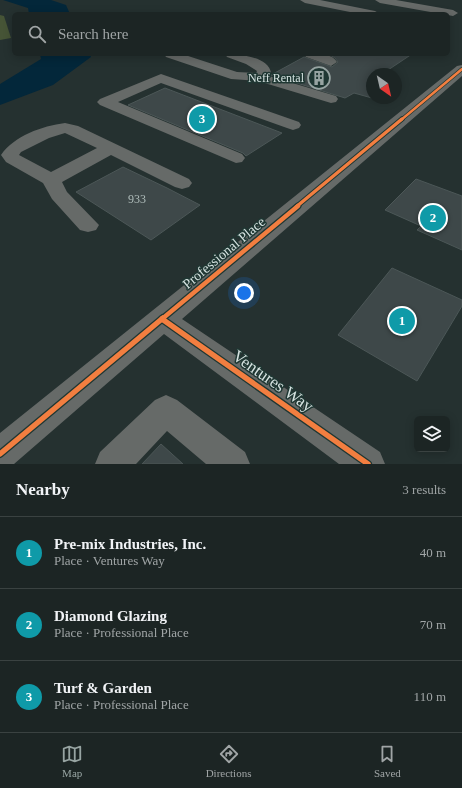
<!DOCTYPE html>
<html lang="en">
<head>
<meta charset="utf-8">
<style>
	body { margin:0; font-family:"Times New Roman",serif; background:#252d2c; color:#f1f3f6 }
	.controls { position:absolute; right:12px; bottom:12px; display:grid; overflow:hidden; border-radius:6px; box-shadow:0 2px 10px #0003 }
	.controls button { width:36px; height:36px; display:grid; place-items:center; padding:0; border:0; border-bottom:1px solid #3a4241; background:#1c2524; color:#f1f3f6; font:20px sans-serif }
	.compass { position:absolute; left:366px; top:68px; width:36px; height:36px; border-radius:50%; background:#1c2524; box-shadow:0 2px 10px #0003; rotate:146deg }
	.you { position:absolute; left:244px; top:293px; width:14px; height:14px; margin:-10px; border:3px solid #fff; border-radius:50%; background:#1a73e8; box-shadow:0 0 0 6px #1a73e833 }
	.badge { display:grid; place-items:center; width:26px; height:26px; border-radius:50%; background:#97a4a2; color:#fff; font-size:13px; font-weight:700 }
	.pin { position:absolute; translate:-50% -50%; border:2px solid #fff; box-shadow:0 1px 4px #0006 }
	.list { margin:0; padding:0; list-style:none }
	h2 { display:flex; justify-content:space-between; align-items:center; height:52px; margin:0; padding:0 16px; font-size:17px }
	h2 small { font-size:13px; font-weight:400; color:#a0a5a6 }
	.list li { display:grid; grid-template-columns:26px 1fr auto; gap:12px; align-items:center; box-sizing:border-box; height:72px; padding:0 16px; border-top:1px solid #3a4241 }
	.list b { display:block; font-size:15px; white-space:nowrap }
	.list p { margin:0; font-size:13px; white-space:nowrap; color:#a0a5a6 }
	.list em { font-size:13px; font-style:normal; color:#a0a5a6 }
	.icon { flex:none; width:22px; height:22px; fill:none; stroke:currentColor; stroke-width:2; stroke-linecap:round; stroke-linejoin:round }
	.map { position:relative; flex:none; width:462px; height:464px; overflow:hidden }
	.search { position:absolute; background:#1c2524; box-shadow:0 2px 10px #0003; left:12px; right:12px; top:12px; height:44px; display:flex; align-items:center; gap:10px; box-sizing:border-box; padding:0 14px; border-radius:6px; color:#a0a5a6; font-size:15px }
	.sheet { height:268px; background:#1c2524 }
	nav { display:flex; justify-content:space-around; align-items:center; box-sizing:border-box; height:56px; border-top:1px solid #3a4241; background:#1c2524; font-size:11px; color:#a0a5a6 }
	nav a { display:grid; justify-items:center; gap:2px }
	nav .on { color:#97a4a2 }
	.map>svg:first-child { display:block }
	.green { fill:#465436 }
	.water { fill:#03273a }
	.building { fill:#3e4849; stroke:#4c5757 }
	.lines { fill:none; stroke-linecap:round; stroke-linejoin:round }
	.minor { fill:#666a68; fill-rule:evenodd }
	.cycleway-far3-casing { stroke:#1f3733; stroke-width:4 }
	.cycleway-far2-casing { stroke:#1f3733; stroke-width:5.5 }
	.cycleway-far1-casing { stroke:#1f3733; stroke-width:7 }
	.cycleway-casing { stroke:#1f3733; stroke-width:8 }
	.cycleway-far3 { stroke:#f27e40; stroke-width:2.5 }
	.cycleway-far2 { stroke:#f27e40; stroke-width:3.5 }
	.cycleway-far1 { stroke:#f27e40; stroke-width:4.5 }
	.cycleway { stroke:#f27e40; stroke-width:5.5 }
	.labels { text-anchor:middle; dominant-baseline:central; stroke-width:3; stroke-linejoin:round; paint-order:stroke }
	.far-poi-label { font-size:12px; fill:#d5e2e0; stroke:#1f3733; text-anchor:end }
	.number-label { font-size:12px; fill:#afbcba }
	.street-label { font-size:14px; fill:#d5e2e0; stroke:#1f3733 }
	.near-street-label { font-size:17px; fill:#d5e2e0; stroke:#1f3733 }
</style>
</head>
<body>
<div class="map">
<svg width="462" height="464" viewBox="0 0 462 464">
	<rect width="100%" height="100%" fill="#253130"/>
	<polygon class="green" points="0,15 4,16 11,38 0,40"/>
	<g class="water">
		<polygon points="3,0 51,0 66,5 70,14 29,14 28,8"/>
		<polygon points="40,54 90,54 91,57 53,85 0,105 0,84 41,59"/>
	</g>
	<g class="building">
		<polygon points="328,54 412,54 382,74 372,74 372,98 354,93 345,98 271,75 304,57 332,67 338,62 335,58"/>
		<polygon points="165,88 282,133 246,156 243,153 128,105"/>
		<polygon points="123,167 167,188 200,205 151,240 76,192"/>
		<polygon points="416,179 462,196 462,250 417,230 421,226 385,210"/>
		<polygon points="392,268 462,300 462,306 417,381 338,335"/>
		<polygon points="161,444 183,464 142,464"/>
	</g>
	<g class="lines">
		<g class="minor">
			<polygon points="300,0 320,0 375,11 380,14 360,14 305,3"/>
			<polygon points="375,0 396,0 453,10 458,13 453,16 380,3"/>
			<path d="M164,54H182L237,72L256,73L257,71L246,64L227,57L225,54C237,54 269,56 271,73L269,76L336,96L338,99L336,102L331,103L258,81L231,79L166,57Z"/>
			<path d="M304,54C314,54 331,52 337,62L331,66L306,57Z"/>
			<polygon points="462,65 462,76 182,319 380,452 385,464 339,464 164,334 14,464 0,464 0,433 457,66"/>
			<polygon points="161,74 299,122 301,125 299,128 293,130 287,128 161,83 118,102 242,154 245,158 242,162 236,163 100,105 97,102 100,99"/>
			<path d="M65,123L78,126L189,179L192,183L189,187L182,189L175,187L111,155L62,182L67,192L99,225L96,230L88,232L80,230L52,199L43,183L6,162L1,155C14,136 42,126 65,123ZM65,133L97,148L51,172L19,155L21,152L49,138Z"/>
			<polygon points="166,395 177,400 245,452 250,464 206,464 167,431 136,464 95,464 100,452 155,400"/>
		</g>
		<g class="cycleway-far3-casing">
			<polyline id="cycleway-far3" points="401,120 462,69"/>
		</g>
		<g class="cycleway-far2-casing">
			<polyline id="cycleway-far2" points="296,207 402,119"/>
		</g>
		<g class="cycleway-far1-casing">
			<polyline id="cycleway-far1" points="162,319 298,206"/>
		</g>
		<g class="cycleway-casing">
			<g id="cycleway">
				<polyline points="162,319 368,464"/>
				<polyline points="0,454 163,318"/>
			</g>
		</g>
		<use href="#cycleway-far3" class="cycleway-far3"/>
		<use href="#cycleway-far2" class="cycleway-far2"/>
		<use href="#cycleway-far1" class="cycleway-far1"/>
		<use href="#cycleway" class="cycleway"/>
	</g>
	<defs>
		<g id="building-ring" transform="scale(1.15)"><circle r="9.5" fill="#1f3733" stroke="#97a4a2" stroke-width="1.5"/><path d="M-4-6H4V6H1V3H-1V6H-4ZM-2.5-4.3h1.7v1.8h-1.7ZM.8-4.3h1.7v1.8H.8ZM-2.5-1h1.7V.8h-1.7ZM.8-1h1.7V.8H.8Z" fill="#97a4a2"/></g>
	</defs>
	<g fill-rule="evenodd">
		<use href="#building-ring" x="319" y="78"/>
	</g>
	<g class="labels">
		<g class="far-poi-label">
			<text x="304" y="78">Neff Rental</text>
		</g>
		<g class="number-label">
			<text x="137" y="199">933</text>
		</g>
		<g class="street-label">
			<text transform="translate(224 253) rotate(-40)">Professional Place</text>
		</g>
		<g class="near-street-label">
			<text transform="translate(273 381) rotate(35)">Ventures Way</text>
		</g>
	</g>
</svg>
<div class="controls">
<button><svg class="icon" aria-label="layers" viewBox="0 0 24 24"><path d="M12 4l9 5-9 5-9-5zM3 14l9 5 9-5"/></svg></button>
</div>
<svg class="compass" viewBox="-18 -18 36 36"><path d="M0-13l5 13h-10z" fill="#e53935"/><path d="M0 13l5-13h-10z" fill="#a0a5a6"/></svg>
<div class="you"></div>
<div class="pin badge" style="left:402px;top:321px;background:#0f9aa8">1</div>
<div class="pin badge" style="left:433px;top:218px;background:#0f9aa8">2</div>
<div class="pin badge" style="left:202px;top:119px;background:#0f9aa8">3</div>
<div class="search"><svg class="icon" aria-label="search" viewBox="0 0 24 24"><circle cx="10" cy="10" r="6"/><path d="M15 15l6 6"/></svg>Search here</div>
</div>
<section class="sheet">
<h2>Nearby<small>3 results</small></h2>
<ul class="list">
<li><span class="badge" style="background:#0f9aa8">1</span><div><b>Pre-mix Industries, Inc.</b><p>Place · Ventures Way</p></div><em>40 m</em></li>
<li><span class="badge" style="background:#0f9aa8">2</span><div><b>Diamond Glazing</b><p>Place · Professional Place</p></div><em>70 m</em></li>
<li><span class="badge" style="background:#0f9aa8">3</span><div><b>Turf &amp; Garden</b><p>Place · Professional Place</p></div><em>110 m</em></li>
</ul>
</section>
<nav>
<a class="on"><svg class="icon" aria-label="map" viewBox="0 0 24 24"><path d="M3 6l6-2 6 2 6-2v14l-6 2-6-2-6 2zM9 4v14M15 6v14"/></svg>Map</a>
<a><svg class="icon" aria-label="directions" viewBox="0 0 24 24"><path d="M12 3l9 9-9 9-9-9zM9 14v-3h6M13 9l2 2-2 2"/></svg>Directions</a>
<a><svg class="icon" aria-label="saved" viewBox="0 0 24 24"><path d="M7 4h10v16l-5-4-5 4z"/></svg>Saved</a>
</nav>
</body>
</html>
